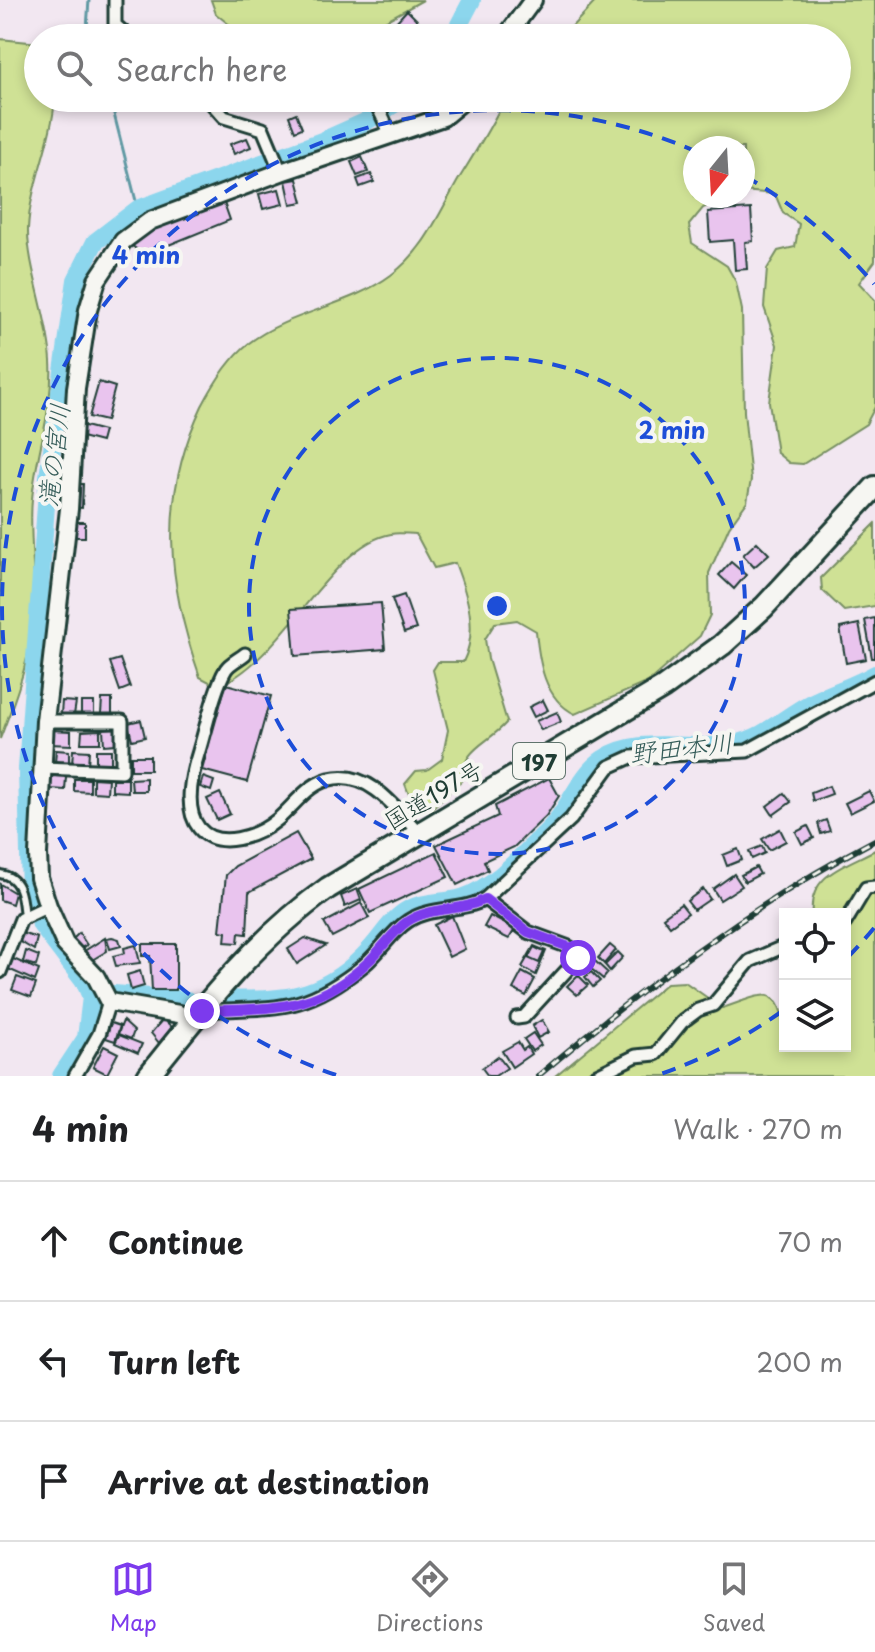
<!DOCTYPE html>
<html lang="en">
<head>
<meta charset="utf-8">
<style>
	body { margin:0; font-family:"Playpen Sans","Klee One",sans-serif; background:#f2f2f2; color:#202124 }
	.controls { position:absolute; right:24px; bottom:24px; display:grid; overflow:hidden; border-radius:0px; box-shadow:0 4px 12px #0003 }
	.controls button { width:72px; height:72px; display:grid; place-items:center; padding:0; border:0; border-bottom:2px solid #e0e0e0; background:#fff; color:#202124; font:40px sans-serif }
	.compass { position:absolute; left:683px; top:136px; width:72px; height:72px; border-radius:50%; background:#fff; box-shadow:0 4px 12px #0003; rotate:198deg }
	.stop { position:absolute; width:24px; height:24px; margin:-18px; border:6px solid #7c3aed; border-radius:50%; background:#fff }
	.stop.end { background:#7c3aed; border-color:#fff; box-shadow:0 2px 8px #0008 }
	.list { margin:0; padding:0; list-style:none }
	h2 { display:flex; justify-content:space-between; align-items:center; height:104px; margin:0; padding:0 32px; font-size:34px }
	h2 small { font-size:26px; font-weight:400; color:#757577 }
	.list li { display:grid; grid-template-columns:52px 1fr auto; gap:24px; align-items:center; box-sizing:border-box; height:120px; padding:0 32px; border-top:2px solid #e0e0e0 }
	.list b { display:block; font-size:30px; white-space:nowrap }
	.list em { font-size:26px; font-style:normal; color:#757577 }
	.icon { flex:none; width:44px; height:44px; fill:none; stroke:currentColor; stroke-width:2; stroke-linecap:round; stroke-linejoin:round }
	.map { position:relative; flex:none; width:875px; height:1076px; overflow:hidden }
	.search { position:absolute; background:#fff; box-shadow:0 4px 12px #0003; left:24px; right:24px; top:24px; height:88px; display:flex; align-items:center; gap:20px; box-sizing:border-box; padding:0 28px; border-radius:44px; color:#757577; font-size:30px }
	.sheet { height:464px; background:#fff }
	nav { display:flex; justify-content:space-around; align-items:center; box-sizing:border-box; height:112px; border-top:2px solid #e0e0e0; background:#fff; font-size:22px; color:#757577 }
	nav a { display:grid; justify-items:center; gap:4px }
	nav .on { color:#7c3aed }
	.map>svg:first-child { display:block }
	.green { fill:#cfe195; stroke:#778f64; stroke-width:2 }
	.lines { fill:none; stroke-linecap:round; stroke-linejoin:round }
	.stream { stroke:#6099a3; stroke-width:3 }
	.river { stroke:#8cd6ed; stroke-width:18 }
	.building { fill:#e9c4ee; stroke:#1f3d34; stroke-width:2 }
	.lane-casing { stroke:#1f3d34; stroke-width:12 }
	.street-casing { stroke:#1f3d34; stroke-width:17 }
	.secondary-casing { stroke:#1f3d34; stroke-width:22 }
	.highway-casing { stroke:#1f3d34; stroke-width:26 }
	.lane { stroke:#f6f6f2; stroke-width:6 }
	.street { stroke:#f6f6f2; stroke-width:11 }
	.secondary { stroke:#f6f6f2; stroke-width:16 }
	.highway { stroke:#f6f6f2; stroke-width:20 }
	.rail-casing { stroke:#1f3d34; stroke-width:6 }
	.rail { stroke:#f6f6f2; stroke-width:3; stroke-dasharray:9; stroke-linecap:butt }
	.route { stroke:#7c3aed; stroke-width:10 }
	.ring { fill:none; stroke:#1d4ed8; stroke-width:4; stroke-dasharray:14 10 }
	.labels { text-anchor:middle; dominant-baseline:central; stroke-width:8; stroke-linejoin:round; paint-order:stroke }
	.shield { fill:#f6f6f2; stroke:#60746d; stroke-width:2 }
	.shield-label { font-size:22px; font-weight:bold; fill:#1f3d34 }
	.street-label { font-size:24px; fill:#1f3d34; stroke:#f6f6f2 }
	.water-label { font-size:26px; font-style:italic; fill:#355c59; stroke:#f6f6f2 }
	.centre { fill:#1d4ed8; stroke:#f6f6f2; stroke-width:4 }
	.ring-label { font-size:24px; text-anchor:middle; font-weight:bold; fill:#1d4ed8; stroke:#f6f6f2; stroke-width:8; stroke-linejoin:round; paint-order:stroke }
</style>
</head>
<body>
<div class="map">
<svg width="875" height="1076" viewBox="0 0 875 1076">
	<rect width="100%" height="100%" fill="#f2e7f1"/>
	<filter id="ink" filterUnits="userSpaceOnUse"><feTurbulence type="fractalNoise" baseFrequency=".0125" numOctaves="2"/><feDisplacementMap in="SourceGraphic" scale="16" xChannelSelector="R" yChannelSelector="G"/><feConvolveMatrix kernelMatrix="1 2 1 2 8 2 1 2 1" color-interpolation-filters="sRGB"/></filter>
	<g filter="url(#ink)">
		<g class="green">
			<polygon points="211,0 423,0 354,38 246,38 216,14"/>
			<path d="M597,0H875V261L859,283L875,300V407L866,424L803,464L789,463L777,453L769,402L777,345L764,307L767,269L778,251L795,247L799,224L783,213L775,194L743,191V148H695V196H732L703,208L689,225L692,243L727,266L736,282L742,310L744,412L751,480L747,502L729,527L709,573L710,615L700,636L648,682L575,714C544,699 539,662 536,631L517,620L495,623L485,639L488,659L507,722C487,745 463,747 462,780L430,810L413,805L405,784L416,771L427,770L442,759L448,730L433,670L438,662H463C479,630 467,594 455,563L434,568L416,534C408,534 398,532 391,534C330,544 281,664 217,686L200,677C167,583 158,498 202,406C213,385 230,358 249,343C291,311 348,307 391,275C426,249 439,213 460,177C476,151 492,126 505,98H837V38H561Z"/>
			<path d="M0,39L38,43V98H55C52,143 30,184 28,229C27,265 49,320 51,361C54,408 36,452 32,499C28,543 39,590 32,634C26,670 13,705 0,739Z"/>
			<polygon points="875,524 875,606 844,611 822,590 821,578"/>
			<path d="M875,850V1076H555L667,983L685,982L722,1008C734,1005 747,998 760,996C784,991 785,1030 785,1046H845V914H812C808,875 845,866 875,850Z"/>
		</g>
		<g class="lines">
			<g class="stream">
				<polyline points="89,0 87,28 93,38"/>
				<polyline points="114,98 114,114 138,209"/>
			</g>
			<g class="river">
				<polyline points="452,38 472,0"/>
				<polyline points="91,997 114,994 187,1000"/>
				<path d="M229,999C290,1002 328,995 371,948C383,935 392,918 409,909C425,901 445,903 462,898C496,886 523,854 548,830C570,809 578,776 603,759C640,734 693,752 734,744C764,738 783,718 809,704C830,693 854,686 875,674"/>
				<polyline points="61,1076 86,1038 91,997 85,983 41,925 30,895 27,769 48,477 76,280 95,242 138,209 322,141 367,121 404,98"/>
			</g>
		</g>
		<g class="building">
			<polygon points="407,10 423,26 412,38 381,38"/>
			<polygon points="296,113 302,128 295,131 289,116"/>
			<polygon points="247,138 251,147 234,154 230,144"/>
			<polygon points="362,157 368,172 357,176 351,162"/>
			<polygon points="371,174 374,182 360,187 357,179"/>
			<polygon points="297,179 303,202 291,204 286,181"/>
			<polygon points="279,189 283,204 263,209 259,194"/>
			<polygon points="223,200 230,220 144,255 131,245 151,227"/>
			<polygon points="751,209 753,241 745,242 747,269 735,270 733,240 710,242 708,212"/>
			<polygon points="99,382 115,387 106,421 89,417"/>
			<polygon points="81,425 104,431 101,442 78,436"/>
			<polygon points="73,484 83,484 82,508 72,507"/>
			<rect x="72" y="522" width="13" height="15"/>
			<polygon points="757,542 769,554 754,567 743,555"/>
			<polygon points="731,562 746,575 734,589 719,575"/>
			<polygon points="404,595 416,629 404,633 392,599"/>
			<polygon points="381,603 385,649 295,656 291,609"/>
			<polygon points="875,618 875,658 872,658 865,620"/>
			<polygon points="859,624 866,659 846,663 840,628"/>
			<polygon points="120,659 130,687 120,691 110,662"/>
			<polygon points="226,684 271,696 247,782 202,770"/>
			<polygon points="102,699 112,699 112,715 101,714"/>
			<polygon points="543,700 548,710 534,717 529,707"/>
			<polygon points="62,701 76,702 74,715 61,714"/>
			<rect x="81" y="702" width="13" height="12"/>
			<polygon points="557,712 561,722 541,730 536,721"/>
			<polygon points="141,720 145,737 132,740 128,723"/>
			<polygon points="115,728 116,744 104,745 103,729"/>
			<polygon points="50,730 71,731 71,745 50,744"/>
			<polygon points="100,730 100,743 81,743 82,731"/>
			<polygon points="56,750 69,751 69,764 55,763"/>
			<polygon points="73,750 89,751 88,765 72,764"/>
			<polygon points="96,750 111,750 111,764 96,763"/>
			<rect x="131" y="756" width="19" height="14"/>
			<polygon points="52,776 66,777 65,790 51,789"/>
			<polygon points="203,777 214,781 211,791 200,787"/>
			<polygon points="93,778 108,779 107,793 93,792"/>
			<polygon points="146,778 146,791 132,791 131,779"/>
			<polygon points="549,778 559,796 546,816 514,847 484,861 488,870 457,885 436,845 498,816 495,806"/>
			<polygon points="74,779 90,779 90,792 74,791"/>
			<polygon points="112,779 128,779 128,792 112,791"/>
			<polygon points="829,786 832,794 813,801 811,793"/>
			<polygon points="869,791 874,801 850,813 845,803"/>
			<polygon points="220,793 230,814 217,820 207,799"/>
			<polygon points="784,793 791,802 773,815 767,806"/>
			<polygon points="826,820 830,831 821,834 818,823"/>
			<polygon points="808,826 814,838 802,844 796,832"/>
			<polygon points="780,829 786,841 769,850 762,839"/>
			<polygon points="296,833 311,859 249,892 247,934 239,933 238,943 225,942 226,932 220,931 226,875 235,866"/>
			<polygon points="762,846 765,853 752,859 749,851"/>
			<polygon points="738,849 742,860 727,866 723,855"/>
			<polygon points="436,852 448,877 370,913 359,889"/>
			<polygon points="756,867 760,874 745,882 741,875"/>
			<polygon points="734,874 742,886 720,900 713,889"/>
			<polygon points="0,884 15,893 12,904 0,900"/>
			<polygon points="357,889 361,900 345,907 341,896"/>
			<polygon points="703,889 710,899 694,910 687,901"/>
			<polygon points="361,903 369,918 332,937 324,923"/>
			<polygon points="681,904 688,913 670,926 663,917"/>
			<polygon points="452,916 465,949 449,957 434,925"/>
			<polygon points="490,916 515,929 509,939 484,927"/>
			<polygon points="21,933 37,938 34,950 19,941"/>
			<polygon points="79,933 87,945 79,949 73,939"/>
			<polygon points="112,937 119,939 121,946 110,949 107,938"/>
			<polygon points="105,938 107,951 87,963 81,953"/>
			<polygon points="305,938 326,945 297,964 288,949"/>
			<polygon points="142,944 176,944 176,990 152,990 150,956 142,956"/>
			<polygon points="136,945 140,963 116,966 113,956 125,953 124,948"/>
			<polygon points="610,945 616,950 604,964 598,958"/>
			<polygon points="534,946 546,951 536,975 522,967"/>
			<polygon points="534,947 544,952 539,963 528,958"/>
			<polygon points="26,951 39,956 36,966 23,962"/>
			<polygon points="618,952 623,957 610,971 605,965"/>
			<polygon points="11,958 39,970 35,981 6,968"/>
			<polygon points="595,961 608,973 603,979 589,967"/>
			<polygon points="140,971 144,986 131,990 127,975"/>
			<polygon points="522,972 535,979 526,996 513,989"/>
			<polygon points="591,972 600,981 593,987 585,977"/>
			<polygon points="578,975 588,985 577,995 567,986"/>
			<polygon points="17,977 36,984 31,997 12,990"/>
			<polygon points="163,1019 172,1027 159,1043 151,1033"/>
			<polygon points="542,1020 549,1032 538,1038 532,1026"/>
			<polygon points="123,1021 134,1031 131,1039 118,1034"/>
			<polygon points="111,1023 120,1026 115,1041 106,1038"/>
			<polygon points="533,1033 541,1045 532,1051 524,1039"/>
			<polygon points="119,1035 142,1044 138,1053 115,1043"/>
			<polygon points="518,1042 523,1050 527,1047 531,1054 512,1067 502,1051"/>
			<polygon points="104,1046 118,1053 107,1074 93,1067"/>
			<polygon points="498,1056 507,1068 495,1076 488,1076 482,1068"/>
		</g>
		<g class="lines">
			<g class="lane-casing">
				<path id="lane" d="M0,874C22,877 22,899 24,917"/>
			</g>
			<g class="street-casing">
				<g id="street">
					<polyline points="115,0 115,25 130,38"/>
					<polyline points="207,98 224,117 263,129 281,172"/>
					<polyline points="374,99 390,133"/>
					<path d="M245,654C239,659 230,663 226,669C214,689 206,728 199,751C192,773 183,808 199,828C218,851 258,836 277,820C295,805 309,781 335,778C372,773 397,810 419,833"/>
					<polyline points="42,768 122,771 122,721 45,721"/>
					<polyline points="485,899 528,932 569,947 578,958 524,1017 517,1018"/>
					<polyline points="845,923 866,888 875,887"/>
					<polyline points="0,972 21,919 48,906"/>
					<path d="M202,1011C275,1007 304,1014 364,965C380,952 391,932 408,921C431,906 462,912 485,899L571,819L609,767L631,757L747,751L875,681"/>
					<polyline points="75,1076 99,1034 109,1002"/>
					<polyline points="595,1076 636,1056 656,1054 682,1022 698,1010 713,1005 750,961 785,946"/>
				</g>
			</g>
			<g class="secondary-casing">
				<g id="secondary">
					<polyline points="505,38 533,0"/>
					<polyline points="194,1021 179,1014 109,1002 96,977 65,944 48,906 39,878 38,854 45,721 69,509 76,388 88,310 97,280 123,241 150,221 281,172 443,117 466,98"/>
				</g>
			</g>
			<g class="highway-casing">
				<path id="highway" d="M148,1076C203,1007 256,939 328,888L664,687L722,645L764,607L875,487"/>
			</g>
			<use href="#lane" class="lane"/>
			<use href="#street" class="street"/>
			<use href="#secondary" class="secondary"/>
			<use href="#highway" class="highway"/>
			<g class="rail-casing">
				<path id="rail" d="M538,1076C643,987 753,904 875,840"/>
			</g>
			<use href="#rail" class="rail"/>
		</g>
	</g>
	<g class="lines" filter="url(#ink)">
		<path class="route" d="M202,1011C272,1007 314,1014 369,961C382,949 393,931 408,921C431,906 462,912 485,899L528,932L569,947L578,958"/>
	</g>
	<g class="ring">
		<circle cx="497" cy="606" r="248"/>
		<path d="M874 928A496 496 0 0 1 848 957M781 1012A496 496 0 0 1 658 1075M336 1075A496 496 0 1 1 695 151M745 176A496 496 0 0 1 874 284"/>
	</g>
	<g class="labels">
		<rect class="shield" x="513" y="743" width="52" height="36" rx="6"/>
		<g class="shield-label">
			<text x="539" y="761">197</text>
		</g>
		<g class="street-label">
			<text transform="translate(433 794) rotate(-31)">国道197号</text>
		</g>
		<g class="water-label">
			<text transform="translate(53 455) rotate(-83)">滝の宮川</text>
			<text transform="translate(681 747) rotate(-6)">野田本川</text>
		</g>
	</g>
	<circle cx="497" cy="606" r="12" class="centre"/>
	<g class="ring-label">
		<text x="146" y="264">4 min</text>
		<text x="672" y="439">2 min</text>
	</g>
</svg>
<div class="controls">
<button><svg class="icon" aria-label="locate" viewBox="0 0 24 24"><circle cx="12" cy="12" r="6"/><path d="M12 2v4M12 18v4M2 12h4M18 12h4"/></svg></button>
<button><svg class="icon" aria-label="layers" viewBox="0 0 24 24"><path d="M12 4l9 5-9 5-9-5zM3 14l9 5 9-5"/></svg></button>
</div>
<svg class="compass" viewBox="-18 -18 36 36"><path d="M0-13l5 13h-10z" fill="#e53935"/><path d="M0 13l5-13h-10z" fill="#757577"/></svg>
<div class="stop" style="left:578px;top:958px"></div>
<div class="stop end" style="left:202px;top:1011px"></div>
<div class="search"><svg class="icon" aria-label="search" viewBox="0 0 24 24"><circle cx="10" cy="10" r="6"/><path d="M15 15l6 6"/></svg>Search here</div>
</div>
<section class="sheet">
<h2>4 min<small>Walk · 270 m</small></h2>
<ul class="list">
<li><svg class="icon" aria-label="ahead" viewBox="0 0 24 24"><path d="M12 20V5M6 11l6-6 6 6"/></svg><div><b>Continue</b></div><em>70 m</em></li>
<li><svg class="icon" aria-label="left" viewBox="0 0 24 24"><path d="M17 20v-9H6M10 6l-5 5 5 5"/></svg><div><b>Turn left</b></div><em>200 m</em></li>
<li><svg class="icon" aria-label="arrive" viewBox="0 0 24 24"><path d="M6 21V4h12l-3 4 3 4H6"/></svg><div><b>Arrive at destination</b></div></li>
</ul>
</section>
<nav>
<a class="on"><svg class="icon" aria-label="map" viewBox="0 0 24 24"><path d="M3 6l6-2 6 2 6-2v14l-6 2-6-2-6 2zM9 4v14M15 6v14"/></svg>Map</a>
<a><svg class="icon" aria-label="directions" viewBox="0 0 24 24"><path d="M12 3l9 9-9 9-9-9zM9 14v-3h6M13 9l2 2-2 2"/></svg>Directions</a>
<a><svg class="icon" aria-label="saved" viewBox="0 0 24 24"><path d="M7 4h10v16l-5-4-5 4z"/></svg>Saved</a>
</nav>
</body>
</html>
